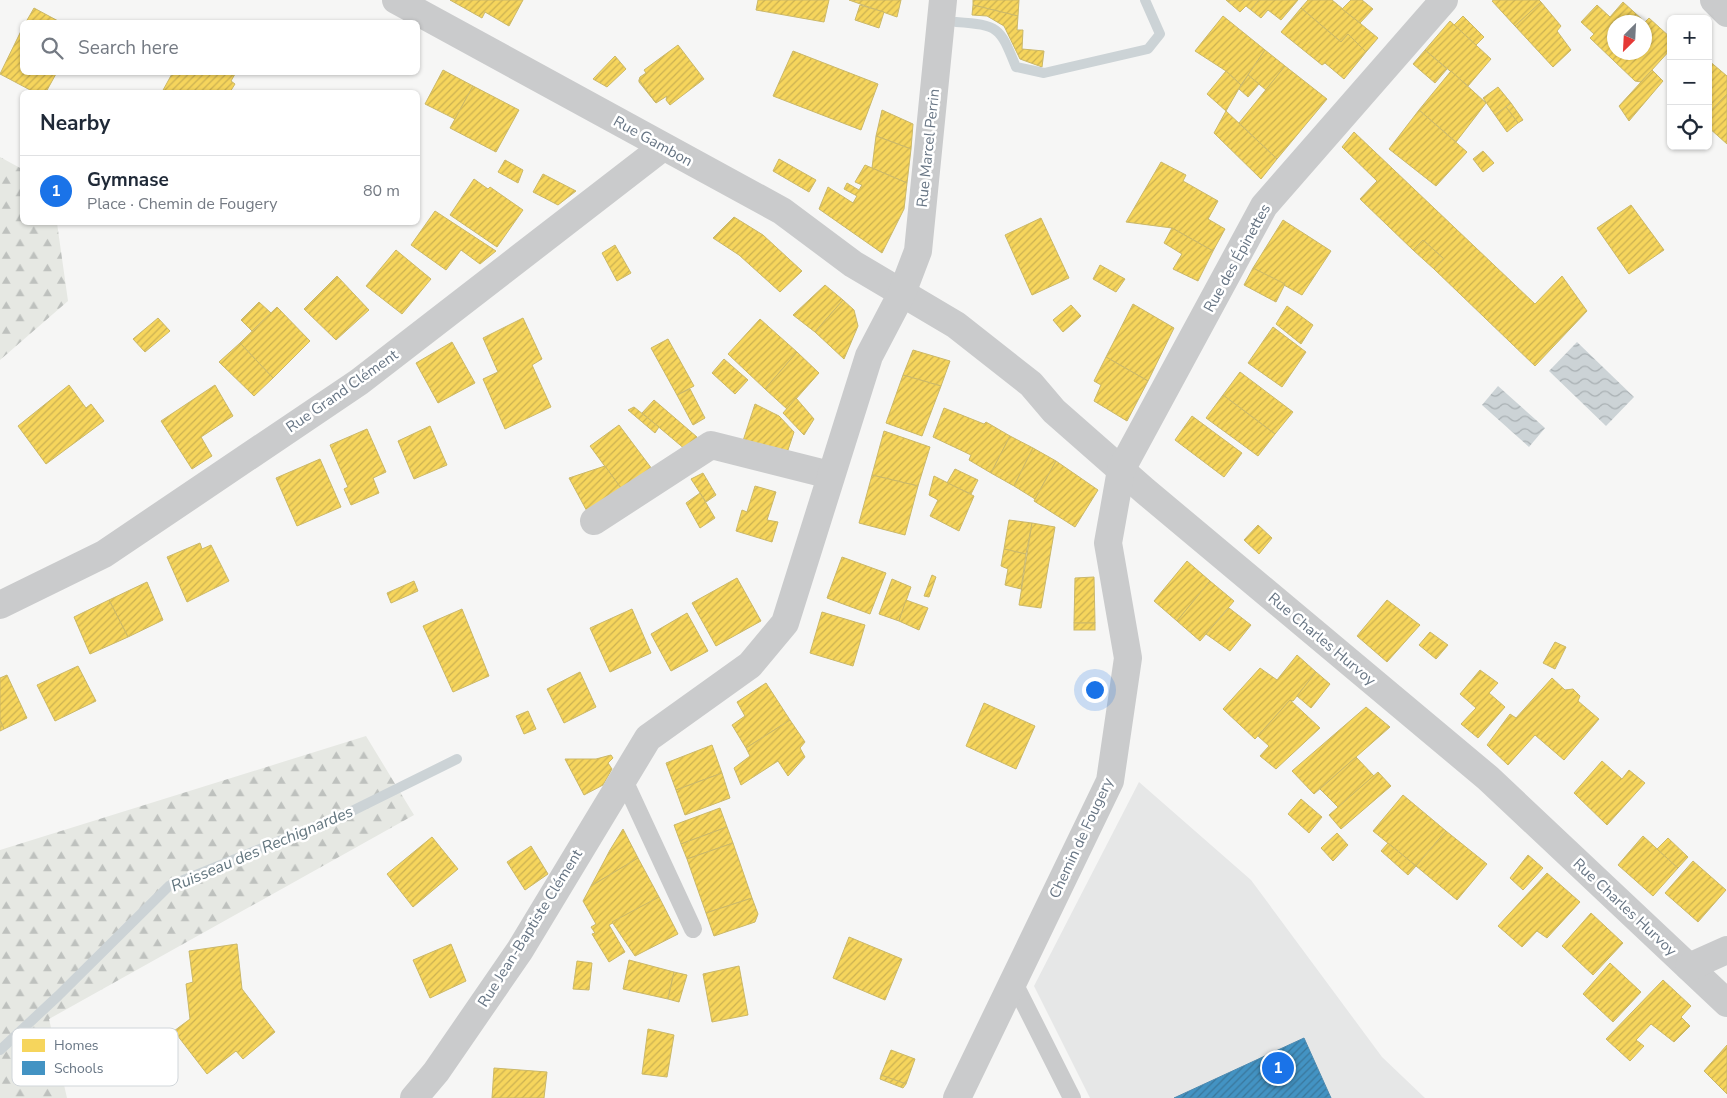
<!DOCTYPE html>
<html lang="en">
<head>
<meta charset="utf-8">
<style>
	body { margin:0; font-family:"Nunito Sans",sans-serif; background:#f6f6f7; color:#1f2937 }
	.controls { position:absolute; right:15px; top:15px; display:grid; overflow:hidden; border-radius:8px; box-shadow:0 1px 4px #0004 }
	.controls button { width:45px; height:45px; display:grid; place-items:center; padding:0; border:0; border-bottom:1px solid #e0e1e3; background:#fff; color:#1f2937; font:25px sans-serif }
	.compass { position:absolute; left:1607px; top:15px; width:45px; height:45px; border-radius:50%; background:#fff; box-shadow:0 1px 4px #0004; rotate:204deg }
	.you { position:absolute; left:1094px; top:689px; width:18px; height:18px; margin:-12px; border:4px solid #fff; border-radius:50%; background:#1a73e8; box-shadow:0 0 0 8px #1a73e833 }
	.badge { display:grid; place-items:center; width:32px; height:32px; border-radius:50%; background:#1a73e8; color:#fff; font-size:16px; font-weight:700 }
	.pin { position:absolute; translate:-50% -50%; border:2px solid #fff; box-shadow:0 1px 5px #0006 }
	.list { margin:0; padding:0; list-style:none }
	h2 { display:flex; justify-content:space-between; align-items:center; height:65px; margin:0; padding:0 20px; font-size:21px }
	h2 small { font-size:16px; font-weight:400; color:#747a83 }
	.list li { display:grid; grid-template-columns:32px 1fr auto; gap:15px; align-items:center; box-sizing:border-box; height:70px; padding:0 20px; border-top:1px solid #e0e1e3 }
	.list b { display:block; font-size:19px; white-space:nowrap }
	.list p { margin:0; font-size:16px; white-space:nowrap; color:#747a83 }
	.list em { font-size:16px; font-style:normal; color:#747a83 }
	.icon { flex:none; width:28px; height:28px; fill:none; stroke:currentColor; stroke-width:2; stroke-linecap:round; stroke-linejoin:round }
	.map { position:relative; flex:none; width:1727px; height:1098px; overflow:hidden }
	.search { position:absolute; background:#fff; box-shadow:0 1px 4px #0004; left:20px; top:20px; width:400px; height:55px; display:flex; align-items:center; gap:12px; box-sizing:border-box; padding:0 18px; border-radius:8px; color:#747a83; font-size:19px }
	.panel { position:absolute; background:#fff; box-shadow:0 1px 4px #0004; left:20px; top:90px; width:400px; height:135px; border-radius:8px }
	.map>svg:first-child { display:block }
	.built { fill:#e6e7e7 }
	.forest { fill:url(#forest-firs) }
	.water { fill:url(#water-waves) }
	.homes { fill:url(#homes-hatch); stroke:#cbb868; fill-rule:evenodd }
	.schools { fill:url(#schools-hatch); stroke:#4e8ab0 }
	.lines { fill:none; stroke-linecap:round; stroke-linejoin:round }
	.stream { stroke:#ccd3d6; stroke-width:10 }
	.lane { stroke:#cacbcc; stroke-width:18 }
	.street { stroke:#cacbcc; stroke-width:28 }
	.labels { text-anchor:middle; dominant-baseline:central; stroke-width:5; stroke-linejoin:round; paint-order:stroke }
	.street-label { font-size:15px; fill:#677584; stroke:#fff }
	.water-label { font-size:16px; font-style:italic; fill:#63767f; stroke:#fff }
	.key { fill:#fff; stroke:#d1d6da; stroke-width:1 }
	.key-label { font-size:14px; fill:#677584 }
</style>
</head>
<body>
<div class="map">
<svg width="1727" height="1098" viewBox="0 0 1727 1098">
	<defs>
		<pattern id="forest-firs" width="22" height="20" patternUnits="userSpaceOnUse" patternTransform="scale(1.25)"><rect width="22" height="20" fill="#e6e8e3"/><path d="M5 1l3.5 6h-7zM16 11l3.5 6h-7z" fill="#bec1be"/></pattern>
		<pattern id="water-waves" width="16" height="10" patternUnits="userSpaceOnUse" patternTransform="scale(1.25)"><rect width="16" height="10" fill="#ccd3d6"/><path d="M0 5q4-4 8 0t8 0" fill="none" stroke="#a9b0b3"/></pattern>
		<pattern id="homes-hatch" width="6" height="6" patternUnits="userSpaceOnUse" patternTransform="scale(1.25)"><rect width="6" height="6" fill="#f6d55c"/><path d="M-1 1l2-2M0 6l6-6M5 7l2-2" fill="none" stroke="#cbb152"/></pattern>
		<pattern id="schools-hatch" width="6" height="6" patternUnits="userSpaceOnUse" patternTransform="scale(1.25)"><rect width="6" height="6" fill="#4393c3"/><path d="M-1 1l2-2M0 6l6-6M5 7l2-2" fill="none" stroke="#3a779c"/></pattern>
	</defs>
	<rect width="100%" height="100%" fill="#f6f6f5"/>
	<polygon class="built" points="1139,782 1251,880 1382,1057 1425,1098 1090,1098 1034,986"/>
	<g class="forest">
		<polygon points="0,157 22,169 22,222 57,223 68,301 0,360"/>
		<polygon points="366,736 414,815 49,1019 67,1098 0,1098 0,850"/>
	</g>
	<g class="water">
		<polygon points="1577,342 1634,397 1606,426 1549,371"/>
		<polygon points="1498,386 1545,428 1529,447 1482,405"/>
	</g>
	<g class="homes">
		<polygon points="450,0 523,0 509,26 485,12 482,18"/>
		<polygon points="758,0 829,0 824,22 756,10"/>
		<polygon points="849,0 901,0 897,17"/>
		<polygon points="973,0 1019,0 1018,16 973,5"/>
		<polygon points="1226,0 1259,0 1251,10 1246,6 1240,12"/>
		<polygon points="1259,0 1298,0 1281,20 1268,10 1261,18 1251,10"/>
		<polygon points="1308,0 1332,0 1378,38 1366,52 1348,34 1341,42 1301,8"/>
		<polygon points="1351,0 1362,0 1373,9 1360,23 1342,9"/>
		<polygon points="1494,0 1539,0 1541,2 1515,26 1492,1"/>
		<polygon points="1541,2 1561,26 1557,31 1571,50 1553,67 1515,26"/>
		<path d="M1623,2L1645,22L1649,18L1671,38V49L1641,82L1635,81L1590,38L1594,34L1581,22L1597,5L1610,17ZM1614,22H1644V52H1614Z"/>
		<polygon points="860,5 884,12 879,28 855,20"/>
		<polygon points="973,5 1018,16 1017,30 1023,30 1022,49 1044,51 1042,67 1020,59 1004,26 987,16 972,15"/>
		<polygon points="34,8 60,22 26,22"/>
		<polygon points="1301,8 1341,42 1348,34 1366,52 1344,79 1325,63 1322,65 1281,32"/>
		<polygon points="1223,16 1265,50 1241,85 1226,71 1195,51"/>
		<polygon points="1463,16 1484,37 1476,45 1454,25"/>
		<polygon points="1450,21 1491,59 1468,86 1425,50"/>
		<polygon points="22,29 22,72 57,72 46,92 34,92 0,74"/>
		<polygon points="678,45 704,79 670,105 666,100 667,96 656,103 639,80 640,77 646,73 644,70"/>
		<polygon points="1265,50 1285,66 1266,90 1248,75"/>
		<polygon points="1425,50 1447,69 1435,83 1413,64"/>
		<polygon points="793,51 878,84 861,130 773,96"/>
		<polygon points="615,56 626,69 607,87 593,79"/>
		<polygon points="1708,60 1727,76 1727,94 1708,114"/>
		<polygon points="1285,66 1327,99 1277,159 1239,123"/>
		<polygon points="443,70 473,86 455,119 425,104"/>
		<polygon points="1652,70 1663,81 1629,121 1619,106"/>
		<polygon points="1226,71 1241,85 1226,111 1207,94"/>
		<polygon points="1451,71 1486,103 1456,142 1419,110"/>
		<polygon points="173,72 232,72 235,74 231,81 235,84 230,92 162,92"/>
		<polygon points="1248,75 1259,84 1248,97 1239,89"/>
		<polygon points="639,80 656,103 639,82"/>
		<polygon points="473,86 519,110 496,152 450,128"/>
		<polygon points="1498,87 1511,103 1495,115 1483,98"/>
		<polygon points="1727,94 1727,144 1708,127 1708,114"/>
		<polygon points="1511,103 1523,120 1518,123 1506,107"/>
		<polygon points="1506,107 1518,123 1507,132 1495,115"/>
		<polygon points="882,110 913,124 911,149 876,136"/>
		<polygon points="1419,110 1467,152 1436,186 1389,149"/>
		<polygon points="1226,111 1277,159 1261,179 1214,133"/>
		<polygon points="1354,132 1535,304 1562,276 1587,311 1535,366 1434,269 1444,259 1423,240 1413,250 1360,199 1377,181 1342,147"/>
		<polygon points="876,136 911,149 907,183 872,168"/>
		<polygon points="1483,151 1494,163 1483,172 1473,159"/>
		<polygon points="779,159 816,180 809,192 773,171"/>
		<polygon points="505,160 523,170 518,183 498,172"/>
		<polygon points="1161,162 1186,175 1183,181 1218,201 1208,219 1225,229 1213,251 1172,228 1126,222"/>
		<polygon points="865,165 907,183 904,209 882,253 819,209 828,187 853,203 857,196 844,189 847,183 859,190 862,185 855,182"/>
		<polygon points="543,174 576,191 558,205 533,192"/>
		<polygon points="474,179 488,189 490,187 523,210 497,247 450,215"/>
		<polygon points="1631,205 1664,250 1629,274 1597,228"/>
		<polygon points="435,211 496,251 480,264 461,250 446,270 411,245"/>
		<polygon points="734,217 763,235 802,271 780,292 739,255 713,238"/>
		<polygon points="1041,218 1069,278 1032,295 1005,235"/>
		<polygon points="1283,220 1331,251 1302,295 1253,268"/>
		<polygon points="1172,228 1213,251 1198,281 1173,269 1182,254 1164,243"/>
		<polygon points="1423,240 1444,259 1434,269 1413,250"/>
		<polygon points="615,245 631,273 617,281 602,253"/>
		<polygon points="396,250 431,279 402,314 366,286"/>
		<polygon points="1100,265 1125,279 1116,292 1093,279"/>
		<polygon points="1253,268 1285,284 1276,302 1244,285"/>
		<polygon points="337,276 369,310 336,340 304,309"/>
		<polygon points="825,285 843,300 815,332 793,315"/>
		<polygon points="843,300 854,310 858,326 844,359 815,332"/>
		<polygon points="259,302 271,313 252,331 241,320"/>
		<polygon points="1133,304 1174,328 1148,381 1106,357"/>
		<polygon points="1071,305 1081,316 1063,332 1053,320"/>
		<polygon points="1287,306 1313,325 1301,344 1276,324"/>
		<polygon points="277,307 310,341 273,378 240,343"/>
		<polygon points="158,318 170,331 145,352 133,339"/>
		<polygon points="523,318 542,359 532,365 551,407 505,429 483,379 498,372 483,338"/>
		<polygon points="760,319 797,352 765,389 728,354"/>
		<polygon points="1273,327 1306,352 1282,387 1248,363"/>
		<polygon points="668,339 694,386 677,395 651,348"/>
		<polygon points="452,342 475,383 438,403 416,363"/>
		<polygon points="240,343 273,378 254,396 219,362"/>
		<polygon points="913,350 950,361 941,386 903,375"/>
		<polygon points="797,352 819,373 787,409 765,389"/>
		<polygon points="1106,357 1148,381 1127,421 1094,401 1101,385 1094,381"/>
		<polygon points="724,359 748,380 735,394 712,373"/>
		<polygon points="1240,372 1293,412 1275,434 1223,395"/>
		<polygon points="903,375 941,386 922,436 886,423"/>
		<polygon points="69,385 86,408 91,404 104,421 46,464 18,426"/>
		<polygon points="215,385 233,416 201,437 212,456 192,469 161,421"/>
		<polygon points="690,389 705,418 693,425 677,395"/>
		<polygon points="1223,395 1275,434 1258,456 1206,418"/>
		<polygon points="796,398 814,419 804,435 783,413"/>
		<polygon points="654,400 697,437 686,450 642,413"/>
		<polygon points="755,404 779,416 794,432 786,456 742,444"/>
		<polygon points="634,407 659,427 655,433 628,410"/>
		<polygon points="944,408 984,424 986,422 1010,436 991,473 969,460 971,455 933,437"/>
		<polygon points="1192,416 1242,453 1224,477 1175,440"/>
		<polygon points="619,425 658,477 626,495 590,446"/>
		<polygon points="430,426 447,465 414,479 398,441"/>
		<polygon points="367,429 386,472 373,478 379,493 351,505 344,489 348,487 330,445"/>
		<polygon points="884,431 930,447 918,486 872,475"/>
		<polygon points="1010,436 1033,448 1014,486 991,473"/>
		<polygon points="1033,448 1056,461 1035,499 1014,486"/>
		<polygon points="320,459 341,507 297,526 276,478"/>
		<polygon points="1056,461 1098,490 1075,527 1034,501"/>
		<polygon points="605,466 626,495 589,515 569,478"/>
		<polygon points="955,469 978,480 971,494 947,483"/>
		<polygon points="703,473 716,495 706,502 691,479"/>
		<polygon points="872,475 918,486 905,535 859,523"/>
		<polygon points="934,476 974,496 959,531 930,516 938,500 929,495"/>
		<polygon points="755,486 776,492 767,520 778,522 772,542 736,531 742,510 747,512"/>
		<polygon points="700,493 715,518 700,528 686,503"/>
		<polygon points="1009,520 1032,523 1026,554 1004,549"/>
		<polygon points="1032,523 1055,527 1041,608 1019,605"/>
		<polygon points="1258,525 1272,538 1259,554 1244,540"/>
		<polygon points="200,543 202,549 211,545 229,581 187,602 167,557"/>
		<polygon points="1004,549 1026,554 1021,589 1005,585 1008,569 1001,566"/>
		<polygon points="842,557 886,573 870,614 827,598"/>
		<polygon points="1187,561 1210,581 1177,621 1154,601"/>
		<polygon points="932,575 936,577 929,597 924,596"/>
		<polygon points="1094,577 1095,623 1074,623 1075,578"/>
		<polygon points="737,578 761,621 716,646 692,603"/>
		<polygon points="892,579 911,587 899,621 879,614"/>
		<polygon points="414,581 418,591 391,603 387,593"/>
		<polygon points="1210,581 1234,601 1200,641 1177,621"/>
		<polygon points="147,582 163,620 128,637 109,600"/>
		<polygon points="109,600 128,637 90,654 74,617"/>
		<polygon points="906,600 928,608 919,630 899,621"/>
		<polygon points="1387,600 1420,625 1387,662 1357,636"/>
		<polygon points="1229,608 1251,625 1230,651 1206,634"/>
		<polygon points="462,609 489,676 453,692 423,626"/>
		<polygon points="632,609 651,653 610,672 590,628"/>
		<polygon points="822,612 865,625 853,666 810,653"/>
		<polygon points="687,613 708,651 671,671 651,634"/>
		<rect x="1074" y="623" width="21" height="7"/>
		<polygon points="1430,632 1448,645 1436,659 1419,645"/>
		<polygon points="1555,642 1566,647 1555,669 1543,663"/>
		<polygon points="1297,655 1316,672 1293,701 1290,700 1255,739 1223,709 1260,668 1277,680"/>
		<polygon points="78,666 96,701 55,721 37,685"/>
		<polygon points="1480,670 1498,683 1489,693 1505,707 1478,738 1461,724 1476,708 1460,694"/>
		<polygon points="580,672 596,707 564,723 547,689"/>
		<polygon points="1316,672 1330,684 1311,708 1297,696"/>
		<polygon points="7,675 27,718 4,729 0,720 0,678"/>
		<polygon points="1552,678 1565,690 1573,689 1580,696 1578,701 1599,719 1564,760 1535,735 1508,765 1487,745 1510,714 1516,718"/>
		<polygon points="766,683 790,720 746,748 732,725 745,716 737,702"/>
		<polygon points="1290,700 1320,728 1276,769 1260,756 1269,746 1258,736"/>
		<polygon points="984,703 1035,726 1016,769 966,746"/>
		<polygon points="1366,707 1390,727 1314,794 1292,771"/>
		<polygon points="528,711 536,729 524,734 516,716"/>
		<polygon points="0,720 4,729 0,731"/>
		<polygon points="790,720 805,742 800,748 805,757 788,776 778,761 741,785 734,768 750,756 746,748"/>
		<polygon points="712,745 722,773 676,790 666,763"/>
		<polygon points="611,755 613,758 608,763 612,769 603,785 584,795 565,759 596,759"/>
		<polygon points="1356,757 1374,776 1338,807 1320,789"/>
		<polygon points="1602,761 1622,779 1629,770 1645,783 1607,825 1574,793"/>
		<polygon points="1378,772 1391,786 1341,829 1329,815"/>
		<polygon points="722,773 730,798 685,815 676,790"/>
		<polygon points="1403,795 1446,831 1416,866 1373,831"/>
		<polygon points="1301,799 1322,817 1309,833 1288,814"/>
		<polygon points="720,808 727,827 681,844 674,825"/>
		<polygon points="727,827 733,843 687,859 681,844"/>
		<polygon points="623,829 638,858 591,886 610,850"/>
		<polygon points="1446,831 1487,864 1457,900 1416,866"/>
		<polygon points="1337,833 1348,845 1333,861 1321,848"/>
		<polygon points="1643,836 1678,868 1653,896 1618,865"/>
		<polygon points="432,837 458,869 413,907 387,874"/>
		<polygon points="1668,838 1688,857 1678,868 1657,849"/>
		<polygon points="733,843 752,898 706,913 687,859"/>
		<polygon points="1388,843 1416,866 1408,875 1381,851"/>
		<polygon points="531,846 548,874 525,890 507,862"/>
		<polygon points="1528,855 1543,868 1523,890 1510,878"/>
		<polygon points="638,858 659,897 609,925 625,952 609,962 592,934 595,933 591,927 596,924 583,901 591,886"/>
		<polygon points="1693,861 1726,890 1698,922 1665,893"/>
		<polygon points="1547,873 1580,902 1547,938 1537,931 1522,947 1498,926"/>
		<polygon points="659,897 678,934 635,956 612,922"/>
		<polygon points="752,898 758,914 755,922 714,936 706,913"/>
		<polygon points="1591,913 1623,943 1593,975 1562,946"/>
		<polygon points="849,937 902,959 885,1000 833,978"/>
		<polygon points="237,944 242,989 275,1032 243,1059 236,1051 207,1074 174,1031 190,1019 186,984 193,982 189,951"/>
		<polygon points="451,944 466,981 430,998 413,960"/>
		<polygon points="629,960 674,972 668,999 623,989"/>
		<polygon points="577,961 592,963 589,990 573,989"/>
		<polygon points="1610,963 1641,992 1613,1022 1583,994"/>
		<polygon points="739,966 748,1015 712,1022 703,974"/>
		<polygon points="674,972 687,975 679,1002 668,999"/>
		<polygon points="1663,980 1691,1006 1681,1017 1690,1026 1674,1042 1651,1024 1636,1040 1644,1046 1630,1061 1606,1039"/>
		<polygon points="648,1029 674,1035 667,1077 642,1074"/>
		<polygon points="1727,1045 1727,1094 1704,1071"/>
		<polygon points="891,1050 915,1059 906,1084 881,1075"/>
		<polygon points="494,1068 547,1072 544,1098 492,1098"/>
		<polygon points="881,1075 906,1084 903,1088 880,1079"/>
	</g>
	<polygon class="schools" points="1304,1038 1331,1098 1174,1098"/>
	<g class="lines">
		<g class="stream">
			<path d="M956,22C1000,25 1000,28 1016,67L1044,73L1148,49L1160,34L1145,0"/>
			<polyline points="0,1050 58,996 169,886 346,814 457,759"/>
		</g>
		<g class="lane">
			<polyline points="623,778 693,929"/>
			<polyline points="1013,981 1072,1098"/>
		</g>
		<g class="street">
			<polyline points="396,0 782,211 853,264 956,325 1031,384 1054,411 1145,491 1488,778 1727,1003"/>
			<polyline points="1714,0 1727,13"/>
			<polyline points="594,521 711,445 830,475"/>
			<polyline points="0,605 104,554 359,382 663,147"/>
			<polyline points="1689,967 1727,950"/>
			<polyline points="414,1098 436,1072 520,950 648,738 750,665 785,623 869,356 902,293 918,251 943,0"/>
			<polyline points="957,1098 1110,781 1128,658 1108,543 1121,470 1264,206 1444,0"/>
		</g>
	</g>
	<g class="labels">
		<g class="street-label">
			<text transform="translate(653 141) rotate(29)">Rue Gambon</text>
			<text transform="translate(928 148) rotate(-84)">Rue Marcel Perrin</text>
			<text transform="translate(1237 258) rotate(-61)">Rue des Épinettes</text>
			<text transform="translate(342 391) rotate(-35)">Rue Grand Clément</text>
			<text transform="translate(1322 639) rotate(40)">Rue Charles Hurvoy</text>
			<text transform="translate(1081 838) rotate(-65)">Chemin de Fougery</text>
			<text transform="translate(1625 907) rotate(43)">Rue Charles Hurvoy</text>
			<text transform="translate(530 928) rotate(-58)">Rue Jean-Baptiste Clément</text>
		</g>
		<g class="water-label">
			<text transform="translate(262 849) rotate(-23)">Ruisseau des Rechignardes</text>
		</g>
	</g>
	<rect x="12" y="1028" width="166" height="58" rx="8" class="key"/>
	<rect x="22" y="1039" width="23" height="13" fill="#f6d55c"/>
	<rect x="22" y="1061" width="23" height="14" fill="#4393c3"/>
	<g class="key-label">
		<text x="54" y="1050">Homes</text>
		<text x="54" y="1073">Schools</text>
	</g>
</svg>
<div class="controls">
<button>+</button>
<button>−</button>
<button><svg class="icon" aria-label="locate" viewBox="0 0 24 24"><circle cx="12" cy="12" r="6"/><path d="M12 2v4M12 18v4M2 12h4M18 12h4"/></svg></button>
</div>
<svg class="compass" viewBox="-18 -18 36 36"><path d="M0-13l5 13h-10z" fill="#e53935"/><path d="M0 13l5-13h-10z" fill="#747a83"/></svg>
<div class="you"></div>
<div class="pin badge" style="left:1278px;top:1068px">1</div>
<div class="search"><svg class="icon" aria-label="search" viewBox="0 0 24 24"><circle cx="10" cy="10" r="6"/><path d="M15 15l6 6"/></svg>Search here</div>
<section class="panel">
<h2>Nearby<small></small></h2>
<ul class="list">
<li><span class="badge">1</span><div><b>Gymnase</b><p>Place · Chemin de Fougery</p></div><em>80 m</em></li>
</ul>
</section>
</div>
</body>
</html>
